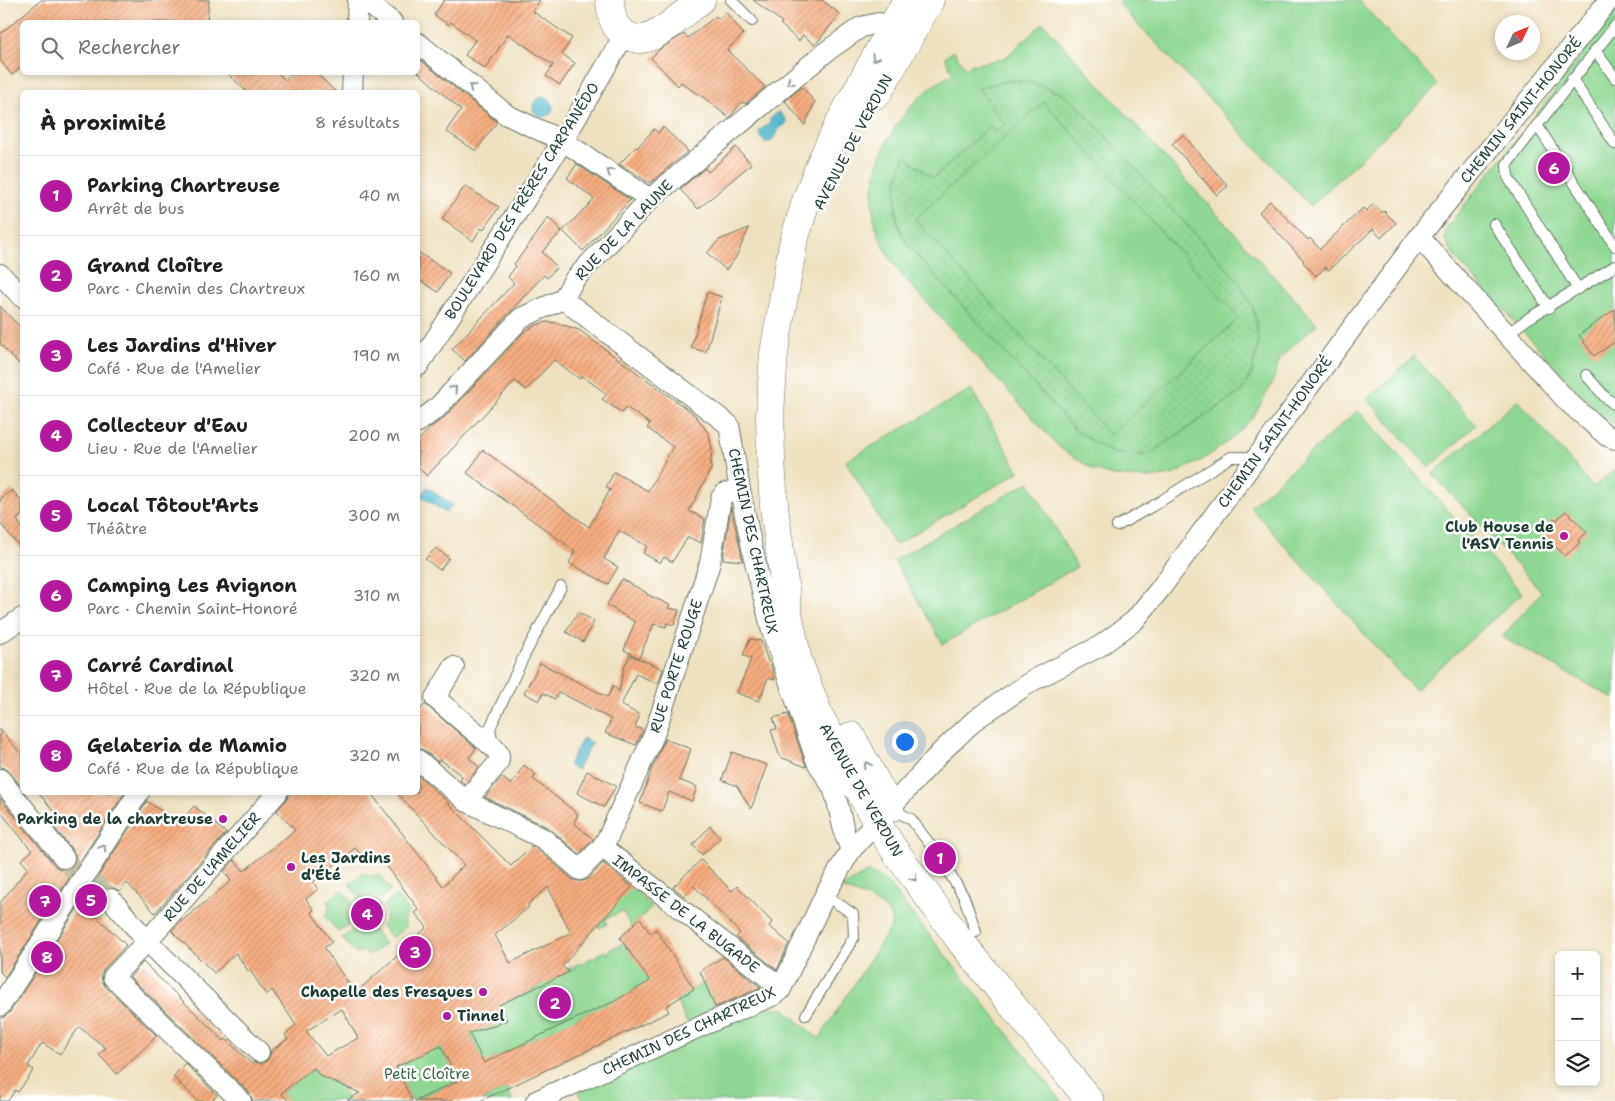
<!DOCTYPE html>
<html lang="fr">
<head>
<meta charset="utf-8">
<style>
	body { margin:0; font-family:"Shantell Sans",sans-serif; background:#f6f6f6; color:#202124 }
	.controls { position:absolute; right:15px; bottom:15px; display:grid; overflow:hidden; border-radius:8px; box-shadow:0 2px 8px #0003 }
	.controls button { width:45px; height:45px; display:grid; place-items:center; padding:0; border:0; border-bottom:1px solid #e0e0e0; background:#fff; color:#202124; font:25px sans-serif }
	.compass { position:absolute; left:1495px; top:15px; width:45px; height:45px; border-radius:50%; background:#fff; box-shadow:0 2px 8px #0003; rotate:46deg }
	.you { position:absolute; left:904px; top:741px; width:18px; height:18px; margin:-12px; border:4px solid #fff; border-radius:50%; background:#1a73e8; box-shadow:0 0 0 8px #1a73e833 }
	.badge { display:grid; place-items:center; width:32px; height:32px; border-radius:50%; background:#b5179e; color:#fff; font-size:16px; font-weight:700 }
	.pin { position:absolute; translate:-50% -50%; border:2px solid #fff; box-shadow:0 1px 5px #0006 }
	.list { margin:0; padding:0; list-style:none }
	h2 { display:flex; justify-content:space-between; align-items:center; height:65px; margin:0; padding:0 20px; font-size:21px }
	h2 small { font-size:16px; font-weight:400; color:#757577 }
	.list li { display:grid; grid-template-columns:32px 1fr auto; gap:15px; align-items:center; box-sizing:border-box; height:80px; padding:0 20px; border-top:1px solid #e0e0e0 }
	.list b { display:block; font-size:19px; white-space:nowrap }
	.list p { margin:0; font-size:16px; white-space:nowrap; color:#757577 }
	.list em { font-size:16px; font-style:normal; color:#757577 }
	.icon { flex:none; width:28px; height:28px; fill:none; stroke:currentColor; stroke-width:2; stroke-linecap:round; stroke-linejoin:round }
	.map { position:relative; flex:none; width:1615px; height:1101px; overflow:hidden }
	.search { position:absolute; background:#fff; box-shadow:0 2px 8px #0003; left:20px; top:20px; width:400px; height:55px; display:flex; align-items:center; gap:12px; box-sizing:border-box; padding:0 18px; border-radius:8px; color:#757577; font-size:19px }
	.panel { position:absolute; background:#fff; box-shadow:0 2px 8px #0003; left:20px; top:90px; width:400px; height:705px; border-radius:8px }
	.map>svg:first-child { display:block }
	.grass { fill:url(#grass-dots); stroke:#568a64 }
	.green { fill:#8dd793; stroke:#568a64; fill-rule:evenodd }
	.water { fill:#4db6ca; stroke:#367a7f }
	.building { fill:url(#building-hatch); fill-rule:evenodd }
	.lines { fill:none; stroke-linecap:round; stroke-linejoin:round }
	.street-tunnel { stroke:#c5c0a5; stroke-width:20; stroke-dasharray:20 10; stroke-linecap:butt }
	.lane-casing { stroke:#677665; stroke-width:12 }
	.street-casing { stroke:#677665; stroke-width:22 }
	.secondary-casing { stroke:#677665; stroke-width:29 }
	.lane { stroke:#fff; stroke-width:10 }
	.street { stroke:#fff; stroke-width:20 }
	.secondary { stroke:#fff; stroke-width:28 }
	.oneway { stroke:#8f9e9a }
	.poi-dot { fill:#b5179e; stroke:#fff; stroke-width:2 }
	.labels { text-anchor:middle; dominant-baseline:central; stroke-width:5; stroke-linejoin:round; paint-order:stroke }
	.street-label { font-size:15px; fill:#1f3d34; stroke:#fff }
	.poi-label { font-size:15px; font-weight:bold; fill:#1f3d34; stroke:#fff; text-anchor:end }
	.park-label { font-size:15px; fill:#3a644c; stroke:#fff }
</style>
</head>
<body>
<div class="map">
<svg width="1615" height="1101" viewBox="0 0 1615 1101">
	<defs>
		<pattern id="grass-dots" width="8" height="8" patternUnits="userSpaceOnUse" patternTransform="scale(1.25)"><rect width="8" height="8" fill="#8dd793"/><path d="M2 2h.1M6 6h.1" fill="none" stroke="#79b97f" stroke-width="1.8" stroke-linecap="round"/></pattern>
		<pattern id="building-hatch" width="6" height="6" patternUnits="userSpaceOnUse" patternTransform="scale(1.25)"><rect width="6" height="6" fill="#f8ad7e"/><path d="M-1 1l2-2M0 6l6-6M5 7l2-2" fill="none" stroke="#c88e68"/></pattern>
	</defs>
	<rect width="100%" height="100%" fill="#fff"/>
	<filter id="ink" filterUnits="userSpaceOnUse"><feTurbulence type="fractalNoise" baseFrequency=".02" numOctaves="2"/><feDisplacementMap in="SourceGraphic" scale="10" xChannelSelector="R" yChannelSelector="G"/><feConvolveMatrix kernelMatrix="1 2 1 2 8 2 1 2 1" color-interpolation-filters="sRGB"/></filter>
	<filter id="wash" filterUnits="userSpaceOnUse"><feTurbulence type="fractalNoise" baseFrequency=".0096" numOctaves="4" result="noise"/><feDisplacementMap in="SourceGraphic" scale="20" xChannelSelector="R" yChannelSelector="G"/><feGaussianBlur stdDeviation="1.12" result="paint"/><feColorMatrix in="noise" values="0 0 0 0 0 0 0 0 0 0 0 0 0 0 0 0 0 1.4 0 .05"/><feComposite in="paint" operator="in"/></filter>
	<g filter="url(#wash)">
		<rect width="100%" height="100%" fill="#eee1c1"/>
		<polygon class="grass" points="1014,80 1040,85 1063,94 1085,112 1240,283 1253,307 1257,326 1258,346 1251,375 1241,392 1148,455 1117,454 1105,449 1076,431 921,260 905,240 897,220 895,193 897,176 905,156 933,178 990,126 1005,125 978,88 1000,82"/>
		<g class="green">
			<polygon points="1121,0 1358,0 1438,85 1311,206 1118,3"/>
			<polygon points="1615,10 1615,425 1598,412 1578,391 1455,257 1445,240 1447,227 1540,110"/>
			<path d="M1043,23L1317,324L1280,358L1272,384L1253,417L1235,436L1204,459L1172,475L1149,478L1113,476L1094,470L1059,447L900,273C890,258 880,244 876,226C860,168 902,99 953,74L945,57L954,51L965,68L971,65L1005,58ZM1014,80L1040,85L1063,94L1084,112L1240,283L1253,307L1257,326L1258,346L1251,375L1241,392L1148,455L1117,454L1105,449L1076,431L921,260C916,254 910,248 906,242C889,216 895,183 905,156L933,178L990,126L995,132L1005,125L978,88L1000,82Z"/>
			<polygon points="1044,102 1239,318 1110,435 915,219"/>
			<polygon points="1414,356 1476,425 1429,468 1367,399"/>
			<polygon points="971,389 1019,472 895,545 846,461"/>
			<polygon points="1518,400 1593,487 1615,470 1615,699 1502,637 1542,592 1433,474"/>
			<polygon points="1358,410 1522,593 1415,690 1250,507"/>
			<polygon points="1029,482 1077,567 943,644 894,560"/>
			<path d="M868,872L885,880L1062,1101H584L578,1093L753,1005L784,1009L819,1039L891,927C891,924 892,921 891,919C888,903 854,893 841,888Z"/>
			<path d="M364,873L370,877L378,874L391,890L380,900C374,893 366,893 360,898L349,884Z"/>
			<polygon points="632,887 652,907 631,927 623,911 605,919 607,924 599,928 589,906 623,896"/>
			<polygon points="342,890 353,903 349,906 347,913 350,923 338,932 325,916 330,908 327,901"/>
			<polygon points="396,896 409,912 404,919 406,927 392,938 381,925 385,922 387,915 384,905"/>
			<path d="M354,929C360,935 367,935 374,930L385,944L370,955L364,951L356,954L342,938Z"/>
			<path d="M627,941L644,973L655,983L614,1004L613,1002H611L612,1006L603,1010L601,1007L600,1008L601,1011L590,1012L498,1056L485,1066L465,1023L495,1025L507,1020L498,1002C517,1001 536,987 553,979L552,976L564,974L563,971L572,967L574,970L576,969L574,966L583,962L585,965L587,963L586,961L594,957L596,959H598L597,955L605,951L607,954L609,953L608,950L617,946L618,949L620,948L619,945Z"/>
			<polygon points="705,982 717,1011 688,1025 676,1000"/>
			<polygon points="441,1046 458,1081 412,1101 396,1067"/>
			<polygon points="314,1068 321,1077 328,1072 334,1082 339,1084 347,1100 289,1101 281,1093"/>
			<polygon points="501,1076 513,1101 481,1101 497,1093"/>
		</g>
		<g class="water">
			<circle cx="543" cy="107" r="10"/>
			<polygon points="779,111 787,122 779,129 771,142 765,142 761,138 759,131 770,123 770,119"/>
			<polygon points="427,487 452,505 446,513 421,496"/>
			<polygon points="583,738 592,743 577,770 568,765"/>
		</g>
		<g id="blocks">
			<g class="building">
				<polygon points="41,0 209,0 207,22 22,22 22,66 12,75 0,60 0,34"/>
				<polygon points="444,0 540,0 532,11 572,38 562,54 575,63 560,85 546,76 553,65 508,34 485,69 465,55 475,40 451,22 449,25 434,15"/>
				<polygon points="753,0 822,0 840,14 815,45 803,35 799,41 780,24 782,22"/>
				<polygon points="726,12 743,34 727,50 765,87 746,104 742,102 729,118 698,93 697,94 681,82 678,86 651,58 660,49 684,34 688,38 716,16 718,19"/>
				<polygon points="418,58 497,122 476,151 446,131 461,110 418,72"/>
				<polygon points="226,72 277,72 285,80 293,72 315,72 336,92 247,92"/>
				<polygon points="802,87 815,102 805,125 785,101"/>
				<polygon points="663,127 688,151 650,183 619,164 636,147 637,148 654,129 658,133"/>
				<polygon points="1183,135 1228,186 1217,195 1172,144"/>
				<polygon points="736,147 751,164 698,209 680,189 705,168 708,172"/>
				<polygon points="577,164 630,200 583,251 563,231 594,199 567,178"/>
				<polygon points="465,186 499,207 483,230 481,228 473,241 442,219"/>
				<polygon points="1270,201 1308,240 1310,238 1320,249 1363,208 1366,211 1374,204 1382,213 1384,211 1396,223 1381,238 1373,229 1329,270 1326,267 1316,276 1303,262 1304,261 1259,212"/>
				<polygon points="548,217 562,231 542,252 557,267 547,278 544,275 465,361 452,349 514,283 508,277 516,266 514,264 537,234"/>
				<polygon points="749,228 736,257 726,270 707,253 719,240"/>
				<polygon points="418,252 450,273 438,292 418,279"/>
				<polygon points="707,292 722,297 706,352 691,348"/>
				<polygon points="0,306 22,329 22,367 0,344"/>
				<polygon points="1615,309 1615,342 1594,356 1579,335"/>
				<polygon points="547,322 557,323 579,330 695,415 709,434 712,450 710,466 712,467 689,511 705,519 701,543 688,537 672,562 664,557 660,563 643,553 647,546 619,531 604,559 618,567 608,584 569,563 575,551 467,473 483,450 589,527 610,490 606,487 614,472 648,491 673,447 647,428 650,424 626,407 622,413 602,399 607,394 582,376 580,379 554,360 526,390 515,381 427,476 418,467 418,441 430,428 445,417 525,331 536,325"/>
				<polygon points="12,490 22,502 22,515 17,520 22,527 22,550 0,523 0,499"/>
				<polygon points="731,507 743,561 723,559"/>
				<polygon points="1566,511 1587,532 1578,540 1580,543 1565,556 1541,531 1554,518 1556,520"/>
				<polygon points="436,548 449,558 440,570 425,559"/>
				<polygon points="622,579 647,593 646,594 670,605 668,608 679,610 674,625 667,623 666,627 654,624 639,658 624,650 635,622 607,605"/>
				<polygon points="578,612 594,621 583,642 566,632"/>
				<polygon points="750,639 761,641 768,661 770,662 775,680 768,678 759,701 737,693 751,659 743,655"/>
				<polygon points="630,655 663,669 658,684 636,674 621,705 640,715 635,727 643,730 636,745 605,733 611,719 559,692 555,699 543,693 539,701 524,693 540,663 608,697 613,685 619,692 624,667"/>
				<polygon points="425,704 476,748 469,758 479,767 465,784 460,780 463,777 440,759 438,762 425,751 418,748 418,713"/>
				<polygon points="788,714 806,766 806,767 780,757 771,730 777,729 773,718"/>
				<polygon points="0,729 22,755 22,788 9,771 5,768 0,767"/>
				<polygon points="665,739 691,749 679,780 697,787 692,801 669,792 662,811 640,803 652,769"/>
				<polygon points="732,752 767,765 751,809 737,786 722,780"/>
				<polygon points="524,765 536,775 533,779 578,814 574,823 593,839 579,854 549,828 485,797 502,777 511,785"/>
				<polygon points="587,771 616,786 604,807 577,793"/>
				<path d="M418,775L444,799L511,866L531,846L537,849L572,879L577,881H583L588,879L603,863L632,887L562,966L569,972L499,1005L507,1020L497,1025L469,1033L484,1063L568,1022L613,1002L650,981L620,938L640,918L650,933L656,929L694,989L666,1006L669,1012L480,1101H415L458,1081L441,1046L396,1067L412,1101H346L360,1093L320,1076L314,1068L281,1093L289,1101H253L249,1092L130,977L143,962L224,1041L226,1039L252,1064L254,1062L262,1064L267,1061L270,1055L271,1051L288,1039L285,1035L296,1025L272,990L266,995L250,970L248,971L236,953L214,973L172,931L178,924L231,881L224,871L234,860L244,871L295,830L277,811L287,799L290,792H370L443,886L464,865L396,792H418ZM355,848L362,855L365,852L370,858L374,854L389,869L419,910L415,913L427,927L403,949V951L355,993L324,948L332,942L311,912L314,910L306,899L318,889L313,882ZM548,887L571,933L510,963L495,935L528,908L529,903ZM342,1009L358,1038L326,1056L306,1031Z"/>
				<polygon points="38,792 125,792 5,977 0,972 0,903 28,868 21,860 32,851 0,811 0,798 55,866 60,869 66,870 72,867 75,862 76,856 73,851 53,826 61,820"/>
				<polygon points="147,801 179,824 194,806 226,833 155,913 127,883 119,891 114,888 108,887 103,890 100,896 99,902 103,907 95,915 126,945 104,969 101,975 102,981 105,986 157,1036 117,1074 99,1055 106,1048 79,1027 60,1054 42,1043 28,1066 34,1070 18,1092 15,1090 8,1101 0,1101 0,1020 10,1012"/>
				<polygon points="710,826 720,838 702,855 693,845"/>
				<polygon points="701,860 732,891 737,886 772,922 769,926 789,943 777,970 736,937 740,933 694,886 684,896 673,887"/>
				<circle cx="367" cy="915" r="11"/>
				<polygon points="723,957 761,988 715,1007 700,971"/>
				<polygon points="185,1063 217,1095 211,1101 198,1101 173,1077"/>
			</g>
		</g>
	</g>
	<g filter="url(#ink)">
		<use href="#blocks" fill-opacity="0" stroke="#677665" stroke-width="1"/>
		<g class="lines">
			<g class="street-tunnel">
				<polyline points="64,858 75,871"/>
				<polyline points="93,882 111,899"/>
			</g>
			<g class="lane-casing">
				<g id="lane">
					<polyline points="731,0 752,21"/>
					<polyline points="1595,50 1615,78"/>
					<polyline points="1572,79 1615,144"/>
					<polyline points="1537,125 1615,246"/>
					<polyline points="1494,224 1549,308"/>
					<polyline points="1578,289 1508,177 1507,164 1615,26"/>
					<polyline points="1507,334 1529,318 1615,266"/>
					<polyline points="1586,375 1605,397 1615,405"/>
					<polyline points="1117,526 1151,507 1231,457 1257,457"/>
					<polyline points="493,746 490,728 524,656 561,587"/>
					<polyline points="891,809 911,819 940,858 964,897 976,932"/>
					<polyline points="806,1015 854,937 853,914 825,895"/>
				</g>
			</g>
			<g class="street-casing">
				<g id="street">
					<polyline points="364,0 392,22"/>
					<polyline points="357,22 358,0"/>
					<polyline points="418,43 507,115 563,141 650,199"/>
					<polyline points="352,92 353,72"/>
					<polyline points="1419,237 1568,402 1607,436 1615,439"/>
					<polyline points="0,274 22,297"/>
					<polyline points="563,299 729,425 740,490 755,562 772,631 817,762 833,788 836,797 845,835 851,850"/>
					<polyline points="418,366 563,141 624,35"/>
					<polyline points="418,422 436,409 521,318 563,299 574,280 650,199 785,86 827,51 861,27 879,23 893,26"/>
					<polyline points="0,633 22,618"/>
					<path d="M454,667L435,698L493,747C498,752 501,755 498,763L466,801"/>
					<polyline points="418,760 466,801 544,839 580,870 602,847 609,835 654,735 710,563 721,498 725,493 740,490"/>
					<polyline points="0,779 64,858"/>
					<polyline points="602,847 771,980"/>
					<polyline points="111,899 147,941 259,1052"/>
					<polyline points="0,1006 139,792"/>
					<polyline points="241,1101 113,977 147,941 278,792"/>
					<polyline points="536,1101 706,1024 772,996 780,991 825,895 845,860 851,850 942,751 976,719 1032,681 1100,646 1134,621 1160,589 1419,237 1609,0"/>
				</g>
			</g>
			<g class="secondary-casing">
				<g id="secondary">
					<path d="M610,0C611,17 614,32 631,37C637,39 641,40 647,38C662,34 688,10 701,0"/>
					<polyline points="907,0 841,120 821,162 807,198 793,244 774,353 770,414 771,460 774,506 788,613 798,661 819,715 877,823 895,851 962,943 1090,1101"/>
					<polyline points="877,94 930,0"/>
					<polyline points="851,736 890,808"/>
				</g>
			</g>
			<use href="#lane" class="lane"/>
			<use href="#street" class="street"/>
			<use href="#secondary" class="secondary"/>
		</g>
		<defs><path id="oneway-chevron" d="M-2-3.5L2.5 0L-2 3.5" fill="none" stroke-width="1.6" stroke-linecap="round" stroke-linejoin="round" transform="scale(1.25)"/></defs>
		<g class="oneway">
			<use href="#oneway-chevron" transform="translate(875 58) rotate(119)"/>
			<use href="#oneway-chevron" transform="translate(790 82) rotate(141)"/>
			<use href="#oneway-chevron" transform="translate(472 87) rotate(-141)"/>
			<use href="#oneway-chevron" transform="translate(610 172) rotate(-146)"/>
			<use href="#oneway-chevron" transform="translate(454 389) rotate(-47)"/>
			<use href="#oneway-chevron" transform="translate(867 765) rotate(-118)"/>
			<use href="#oneway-chevron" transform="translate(103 848) rotate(-57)"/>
			<use href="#oneway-chevron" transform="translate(914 878) rotate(54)"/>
		</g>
	</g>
	<g class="poi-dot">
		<circle cx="1564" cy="536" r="5"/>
		<circle cx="223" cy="819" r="5"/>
		<circle cx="291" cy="867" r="5"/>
		<circle cx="483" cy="992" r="5"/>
		<circle cx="447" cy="1016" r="5"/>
	</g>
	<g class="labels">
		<g class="street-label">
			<text transform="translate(1521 110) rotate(-51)">CHEMIN SAINT-HONORÉ</text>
			<text transform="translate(853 142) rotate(-62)">AVENUE DE VERDUN</text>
			<text transform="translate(522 201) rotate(-58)">BOULEVARD DES FRÈRES CARPANÉDO</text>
			<text transform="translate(624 230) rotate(-46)">RUE DE LA LAUNE</text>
			<text transform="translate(1275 432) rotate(-54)">CHEMIN SAINT-HONORÉ</text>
			<text transform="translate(753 541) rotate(78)">CHEMIN DES CHARTREUX</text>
			<text transform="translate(676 666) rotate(-72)">RUE PORTE ROUGE</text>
			<text transform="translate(861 790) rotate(60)">AVENUE DE VERDUN</text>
			<text transform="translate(212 867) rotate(-49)">RUE DE L'AMELIER</text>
			<text transform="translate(686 914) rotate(38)">IMPASSE DE LA BUGADE</text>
			<text transform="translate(689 1031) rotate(-25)">CHEMIN DES CHARTREUX</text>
		</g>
		<g class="poi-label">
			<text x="1554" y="527">Club House de<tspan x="1554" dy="17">l'ASV Tennis</tspan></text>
			<text x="213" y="819">Parking de la chartreuse</text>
			<text x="301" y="858" text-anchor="start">Les Jardins<tspan x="301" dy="17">d'Été</tspan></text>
			<text x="473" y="992">Chapelle des Fresques</text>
			<text x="457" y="1016" text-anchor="start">Tinnel</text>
		</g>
		<g class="park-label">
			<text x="427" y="1074">Petit Cloître</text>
		</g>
	</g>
</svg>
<div class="controls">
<button>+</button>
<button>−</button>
<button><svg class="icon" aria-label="layers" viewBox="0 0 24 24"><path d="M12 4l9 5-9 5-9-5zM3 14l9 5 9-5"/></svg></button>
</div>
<svg class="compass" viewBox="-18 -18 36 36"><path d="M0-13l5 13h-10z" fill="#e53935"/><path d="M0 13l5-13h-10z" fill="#757577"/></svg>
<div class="you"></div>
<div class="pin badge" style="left:940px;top:858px">1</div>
<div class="pin badge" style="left:555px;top:1003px">2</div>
<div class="pin badge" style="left:415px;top:952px">3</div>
<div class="pin badge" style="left:367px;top:914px">4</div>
<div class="pin badge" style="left:91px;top:900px">5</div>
<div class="pin badge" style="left:1554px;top:168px">6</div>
<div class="pin badge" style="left:45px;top:901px">7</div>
<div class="pin badge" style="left:47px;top:957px">8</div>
<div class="search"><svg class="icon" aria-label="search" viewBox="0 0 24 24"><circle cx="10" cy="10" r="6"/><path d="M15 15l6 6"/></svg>Rechercher</div>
<section class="panel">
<h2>À proximité<small>8 résultats</small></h2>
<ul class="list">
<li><span class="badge">1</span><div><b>Parking Chartreuse</b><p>Arrêt de bus</p></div><em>40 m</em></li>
<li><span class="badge">2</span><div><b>Grand Cloître</b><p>Parc · Chemin des Chartreux</p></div><em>160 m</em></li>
<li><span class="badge">3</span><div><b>Les Jardins d'Hiver</b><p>Café · Rue de l'Amelier</p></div><em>190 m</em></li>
<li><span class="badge">4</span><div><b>Collecteur d'Eau</b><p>Lieu · Rue de l'Amelier</p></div><em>200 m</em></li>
<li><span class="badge">5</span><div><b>Local Tôtout'Arts</b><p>Théâtre</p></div><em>300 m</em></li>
<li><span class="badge">6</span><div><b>Camping Les Avignon</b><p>Parc · Chemin Saint-Honoré</p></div><em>310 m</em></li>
<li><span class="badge">7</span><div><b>Carré Cardinal</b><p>Hôtel · Rue de la République</p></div><em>320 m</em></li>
<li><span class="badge">8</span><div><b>Gelateria de Mamio</b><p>Café · Rue de la République</p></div><em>320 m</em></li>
</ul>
</section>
</div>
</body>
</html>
